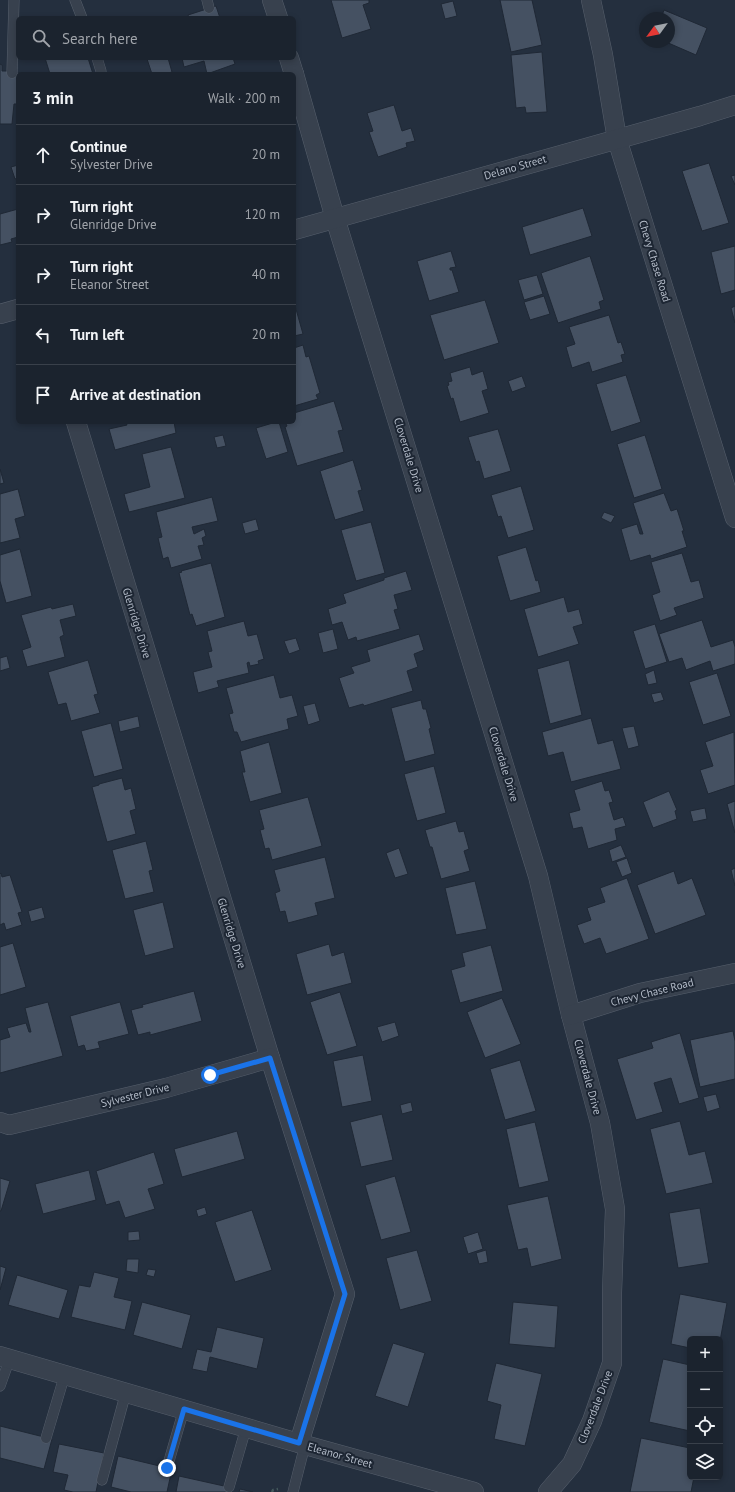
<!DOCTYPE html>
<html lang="en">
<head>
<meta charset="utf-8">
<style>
	body { margin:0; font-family:"PT Sans",sans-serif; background:#282f3a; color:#f1f3f6 }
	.controls { position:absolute; right:12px; bottom:12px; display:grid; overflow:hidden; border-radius:6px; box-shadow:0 2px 6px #0003 }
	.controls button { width:36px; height:36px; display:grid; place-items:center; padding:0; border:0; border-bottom:1px solid #39404a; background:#1b232e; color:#f1f3f6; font:20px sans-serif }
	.compass { position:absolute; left:639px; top:12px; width:36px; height:36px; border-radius:50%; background:#1b232e; box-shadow:0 2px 6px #0003; rotate:237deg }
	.stop { position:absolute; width:12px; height:12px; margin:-9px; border:3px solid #1a73e8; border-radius:50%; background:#fff }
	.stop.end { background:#1a73e8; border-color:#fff; box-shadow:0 1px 4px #0008 }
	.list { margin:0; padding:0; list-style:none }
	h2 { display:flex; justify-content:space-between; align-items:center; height:52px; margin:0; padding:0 16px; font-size:17px }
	h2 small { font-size:13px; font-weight:400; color:#a0a4aa }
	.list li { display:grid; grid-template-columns:26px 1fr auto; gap:12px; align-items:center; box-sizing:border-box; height:60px; padding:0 16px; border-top:1px solid #39404a }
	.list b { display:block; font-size:15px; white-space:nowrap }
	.list p { margin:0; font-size:13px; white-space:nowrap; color:#a0a4aa }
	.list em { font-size:13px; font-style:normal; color:#a0a4aa }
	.icon { flex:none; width:22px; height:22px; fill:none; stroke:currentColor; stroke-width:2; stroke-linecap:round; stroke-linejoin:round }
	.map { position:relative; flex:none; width:735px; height:1492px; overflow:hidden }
	.search { position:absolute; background:#1b232e; box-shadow:0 2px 6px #0003; left:16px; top:16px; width:280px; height:44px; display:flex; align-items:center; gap:10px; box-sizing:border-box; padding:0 14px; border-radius:6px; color:#a0a4aa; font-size:15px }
	.panel { position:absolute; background:#1b232e; box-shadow:0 2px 6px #0003; left:16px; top:72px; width:280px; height:352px; border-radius:6px }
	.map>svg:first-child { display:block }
	.building { fill:#455162; stroke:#1f2835 }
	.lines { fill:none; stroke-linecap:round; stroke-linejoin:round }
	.lane-casing { stroke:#565f6c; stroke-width:11 }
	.street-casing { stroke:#565f6c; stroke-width:20 }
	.path { stroke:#44595c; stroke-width:2.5; stroke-dasharray:3 3; stroke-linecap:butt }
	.lane { stroke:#38414e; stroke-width:10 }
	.street { stroke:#38414e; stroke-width:19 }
	.route { stroke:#1a73e8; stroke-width:5 }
	.labels { text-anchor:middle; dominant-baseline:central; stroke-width:4; stroke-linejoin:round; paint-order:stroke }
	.street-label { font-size:11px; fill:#b4bcc9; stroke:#1d2633 }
</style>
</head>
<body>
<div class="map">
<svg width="735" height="1492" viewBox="0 0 735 1492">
	<rect width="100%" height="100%" fill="#242f3e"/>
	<g class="building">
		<polygon points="331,0 369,0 369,3 363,5 371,29 342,38"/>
		<polygon points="500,0 532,0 542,45 511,52"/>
		<polygon points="453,1 457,16 445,19 441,4"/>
		<polygon points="216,6 220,18 189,18 188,15"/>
		<polygon points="664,10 707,28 696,55 666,42 669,42 669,18 661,18"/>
		<polygon points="542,52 547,112 526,113 525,107 516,108 511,55"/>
		<polygon points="45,58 88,58 93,74 50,74"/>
		<polygon points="150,58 168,58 172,72 165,74 152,74 147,59"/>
		<polygon points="182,58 233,58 235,64 207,74 204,61 184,67"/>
		<polygon points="0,64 2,65 2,71 9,71 8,72 30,74 18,74 18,104 14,104 12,124 0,124"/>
		<polygon points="394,105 402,131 411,128 415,141 406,143 407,147 378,157 369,132 373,131 367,113"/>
		<polygon points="709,163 729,223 702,231 682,171"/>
		<polygon points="18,165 18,178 15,179 11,167"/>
		<polygon points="735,175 735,185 731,176"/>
		<polygon points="583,208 592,236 530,255 522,227"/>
		<polygon points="18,209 18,237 11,239 12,242 0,245 0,214"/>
		<polygon points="735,246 735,290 721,294 711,252"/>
		<polygon points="451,251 456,267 450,268 450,270 452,270 459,292 429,301 417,261"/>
		<polygon points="590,256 604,300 599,302 601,309 558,323 541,273"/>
		<polygon points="537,275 543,294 524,300 518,280"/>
		<polygon points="544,296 550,314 530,320 524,302"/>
		<polygon points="485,300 499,343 444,360 430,315"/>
		<polygon points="294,302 303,334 294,336"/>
		<polygon points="735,306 735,323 731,308"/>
		<polygon points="609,315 618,343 621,342 625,354 621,355 623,362 592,372 589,362 572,368 566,347 575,344 569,327"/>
		<polygon points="303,345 306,357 309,356 320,393 316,395 318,399 294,406 294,348"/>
		<polygon points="470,367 472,375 483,371 488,389 482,391 489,413 460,422 453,398 451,399 447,386 449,385 448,382 452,381 450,373"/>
		<polygon points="626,375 641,422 611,432 596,384"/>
		<polygon points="522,376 526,387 512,392 508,381"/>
		<polygon points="334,401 343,430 338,431 344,452 297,466 285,427 287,426 285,422 294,422 294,413"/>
		<polygon points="126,422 174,422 176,433 115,450 109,429 127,425"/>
		<polygon points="276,422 279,422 288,452 266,459 256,428"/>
		<polygon points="498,429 511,471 484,479 479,461 476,462 468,437"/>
		<polygon points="223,435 226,446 217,448 214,437"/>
		<polygon points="645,435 662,489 634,498 617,444"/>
		<polygon points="171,447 185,498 129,512 124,494 150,487 142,454"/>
		<polygon points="353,460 362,490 358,491 364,511 335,520 320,471"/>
		<polygon points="0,469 4,483 0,484"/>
		<polygon points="521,486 534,530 508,538 501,516 498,517 491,495"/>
		<polygon points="18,489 25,516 15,519 20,538 0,543 0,494"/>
		<polygon points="664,493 671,511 677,509 684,531 682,531 687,547 651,559 650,555 630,561 621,529 637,524 640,534 643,534 633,503"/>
		<polygon points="212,497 218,521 192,527 194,534 204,529 206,536 202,538 204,545 198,546 202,559 171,568 168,557 163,559 158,538 162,537 156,512"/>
		<polygon points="604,512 615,516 611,523 601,518"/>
		<polygon points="256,519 259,530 245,534 242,523"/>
		<polygon points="371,522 385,573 356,581 341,530"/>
		<polygon points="526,547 536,581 538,580 541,592 510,601 497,556"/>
		<polygon points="20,549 32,596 6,603 0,581 0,555"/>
		<polygon points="682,553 691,582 699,580 704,598 674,608 677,615 660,621 652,595 660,592 651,562"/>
		<polygon points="211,563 225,617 196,626 192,614 190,615 179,573 182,572 181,571"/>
		<polygon points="406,571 412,590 394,595 398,609 394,610 400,629 357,641 356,637 348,640 342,622 332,625 328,609 346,603 343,594 384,580 384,578"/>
		<polygon points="564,597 568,612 579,609 583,624 573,627 579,644 538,657 524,609"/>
		<polygon points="73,604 76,616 60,620 64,635 60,637 65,657 27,667 22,650 31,647 21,615 51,607 52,609"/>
		<polygon points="702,620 711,647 733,640 735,647 735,664 713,671 710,661 686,670 682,658 669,662 659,634"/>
		<polygon points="244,621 248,636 257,634 264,659 258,661 259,664 250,666 249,662 247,663 249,673 217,681 219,687 198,693 193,672 212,667 208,652 212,651 207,631"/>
		<polygon points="655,624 667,662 645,669 633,631"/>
		<polygon points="333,629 338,649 323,653 318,633"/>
		<polygon points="419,634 424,650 414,654 418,667 407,671 413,691 364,706 363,704 349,708 339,678 354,673 351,667 370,661 367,650"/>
		<polygon points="296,638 300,650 289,654 284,641"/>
		<polygon points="7,656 10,668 0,671 0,658"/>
		<polygon points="88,660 98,694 94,695 100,713 71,721 66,703 58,705 48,672"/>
		<polygon points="569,660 582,715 550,724 537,669"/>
		<polygon points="654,670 657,683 648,685 645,674"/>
		<polygon points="717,673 731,716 703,725 689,682"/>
		<polygon points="274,675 280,698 292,695 298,716 287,719 289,729 241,742 237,732 234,732 229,714 233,713 226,688"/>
		<polygon points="661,692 664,700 654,703 651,694"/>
		<polygon points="421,700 423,709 426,709 431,728 429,729 435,754 405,762 391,708"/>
		<polygon points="315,703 320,721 308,725 303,706"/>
		<polygon points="138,716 140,727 120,732 118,721"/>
		<polygon points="591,718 598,744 613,740 621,769 571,782 563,752 548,756 542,732"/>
		<polygon points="111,723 123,769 94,777 81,731"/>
		<polygon points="634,726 639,746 628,749 622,728"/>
		<polygon points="734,732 735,785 708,794 700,770 713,766 705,742"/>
		<polygon points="269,742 282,793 250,802 242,772 245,772 240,751"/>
		<polygon points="434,766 446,813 417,821 404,774"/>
		<polygon points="122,778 125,790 131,788 136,809 130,811 136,834 107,842 92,787 99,785 99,784"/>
		<polygon points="602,781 605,791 609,790 613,802 609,803 614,820 623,817 626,826 615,829 617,840 588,849 582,827 573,829 569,813 580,810 574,790"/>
		<polygon points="669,791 677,810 675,811 677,819 653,828 643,802"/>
		<polygon points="308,797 322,846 272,860 269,848 265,849 260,830 264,829 259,810"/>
		<polygon points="735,801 735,833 727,804"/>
		<polygon points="705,808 707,819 693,822 690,811"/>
		<polygon points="456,821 459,832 464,831 469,849 464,851 470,871 441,879 432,847 430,847 425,830"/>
		<polygon points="146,841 153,870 149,871 154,892 125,899 112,850"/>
		<polygon points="621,845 626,857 612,862 609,850"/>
		<polygon points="399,848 408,874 395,878 386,853"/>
		<polygon points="325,857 335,898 315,903 318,915 288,923 285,911 280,912 275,893 280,891 274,870"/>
		<polygon points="627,858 632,873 622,877 616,862"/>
		<polygon points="735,868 735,886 731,870"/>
		<polygon points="674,871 678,884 692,878 706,915 655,934 637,885"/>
		<polygon points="1,873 2,877 10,875 22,912 18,913 22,925 6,930 4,923 0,925 0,874"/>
		<polygon points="627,878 649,939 606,954 600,938 584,944 577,925 591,920 587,908 605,902 600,888"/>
		<polygon points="475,881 487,929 456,935 445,888"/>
		<polygon points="163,902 174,948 145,956 133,910"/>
		<polygon points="42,907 45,918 31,922 28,911"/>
		<polygon points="13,943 26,987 0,995 0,947"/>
		<polygon points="329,944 332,956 344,952 352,983 307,995 296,954"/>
		<polygon points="491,945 503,991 460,1003 451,970 465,966 462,953"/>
		<polygon points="194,991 202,1021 150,1035 150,1032 138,1035 131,1010 143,1007 142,1005"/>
		<polygon points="340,992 357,1046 327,1055 310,1002"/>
		<polygon points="502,998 521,1044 485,1058 467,1012"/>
		<polygon points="48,1002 63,1056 0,1073 0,1040 10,1037 7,1028 26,1023 29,1032 31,1032 25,1008"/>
		<polygon points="120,1002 129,1034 98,1042 100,1048 86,1051 84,1045 78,1047 70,1016"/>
		<polygon points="395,1022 399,1036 382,1042 377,1027"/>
		<polygon points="733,1031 735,1041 735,1079 700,1087 690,1040"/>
		<polygon points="680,1033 699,1098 679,1104 671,1078 654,1083 663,1112 636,1120 617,1059 653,1048 651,1042"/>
		<polygon points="363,1055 372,1101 342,1107 333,1061"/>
		<polygon points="520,1060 536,1111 505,1120 490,1069"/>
		<polygon points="716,1094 720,1108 707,1112 703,1097"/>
		<polygon points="411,1102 413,1111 402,1114 400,1105"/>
		<polygon points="382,1114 393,1160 361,1167 350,1122"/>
		<polygon points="680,1121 689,1155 705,1151 713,1183 666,1194 650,1129"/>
		<polygon points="535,1122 549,1181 519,1188 506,1129"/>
		<polygon points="237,1131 245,1159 182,1177 174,1149"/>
		<polygon points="154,1152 164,1184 148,1189 155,1209 125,1218 119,1201 106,1205 96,1171"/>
		<polygon points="89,1170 96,1200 43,1214 35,1184"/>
		<polygon points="395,1176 411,1232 381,1240 365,1185"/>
		<polygon points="0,1178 10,1181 1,1211 0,1211"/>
		<polygon points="548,1196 562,1259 531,1267 527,1248 518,1250 507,1205"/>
		<polygon points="205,1207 207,1214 198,1217 196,1210"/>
		<polygon points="700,1208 709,1263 678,1268 669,1213"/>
		<polygon points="252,1210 272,1270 235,1282 215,1222"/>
		<polygon points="139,1231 140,1240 128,1241 128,1232"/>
		<polygon points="478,1232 483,1249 468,1254 463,1237"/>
		<polygon points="417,1250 432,1301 400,1310 386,1258"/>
		<polygon points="486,1250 488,1262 479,1264 476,1253"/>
		<polygon points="127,1259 139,1259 138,1273 126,1271"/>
		<polygon points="0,1266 6,1268 0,1290"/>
		<polygon points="148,1269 156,1270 154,1277 146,1275"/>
		<polygon points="94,1272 119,1278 114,1297 132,1301 125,1330 71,1317 79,1285 90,1287"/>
		<polygon points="17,1275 68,1290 59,1319 8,1305"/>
		<polygon points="680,1294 727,1303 720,1341 720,1339 690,1339 690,1348 671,1344"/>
		<polygon points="142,1302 191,1315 182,1349 133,1335"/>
		<polygon points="513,1302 558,1306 555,1348 509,1344"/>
		<polygon points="217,1327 264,1338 257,1369 210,1357 207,1372 192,1369 197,1349 211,1352"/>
		<polygon points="393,1343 425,1353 408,1407 375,1396"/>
		<polygon points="663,1359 690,1365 690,1431 649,1422"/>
		<polygon points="496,1363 542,1374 525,1446 494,1439 501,1405 487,1401"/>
		<polygon points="0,1426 52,1439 44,1469 0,1458"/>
		<polygon points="641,1438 690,1448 690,1477 694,1477 691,1492 630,1492"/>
		<polygon points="59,1444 104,1453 96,1492 73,1492 64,1490 68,1475 53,1472"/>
		<polygon points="118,1456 172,1469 167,1492 131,1492 111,1487"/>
		<polygon points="179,1476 233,1488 232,1492 176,1492"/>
		<polygon points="240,1489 253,1492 239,1492"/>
	</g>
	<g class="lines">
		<g class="lane-casing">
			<g id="lane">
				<polyline points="75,0 82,18"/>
				<polyline points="207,0 209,8"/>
				<polyline points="97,58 101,71"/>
				<polyline points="12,73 14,0"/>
				<polyline points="0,1386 10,1358"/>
				<polyline points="46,1438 65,1374"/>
				<polyline points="167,1468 184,1409"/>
				<polyline points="102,1480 126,1392"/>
				<polyline points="229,1487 246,1428"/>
				<polyline points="293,1492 305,1445"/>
			</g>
		</g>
		<g class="street-casing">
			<g id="street">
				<polyline points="272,0 278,18"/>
				<polyline points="591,0 603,55 617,139 735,518"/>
				<polyline points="289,58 294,74"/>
				<polyline points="294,74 335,218 538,876 571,1015 600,1123 615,1209 612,1293 612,1363 592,1421 572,1464 548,1492"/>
				<polyline points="294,230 700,116 735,105"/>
				<polyline points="0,314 18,309"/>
				<polyline points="76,422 270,1058 345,1294 299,1443"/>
				<polyline points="571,1015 640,993 735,973"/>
				<polyline points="0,1122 9,1125 166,1088 270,1058"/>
				<polyline points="0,1356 305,1445 474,1492"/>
			</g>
		</g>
		<polyline class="path" points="272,1492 273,1490 278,1489"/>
		<use href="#lane" class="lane"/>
		<use href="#street" class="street"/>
	</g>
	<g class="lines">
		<polyline class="route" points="167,1468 184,1409 299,1443 345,1294 270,1058 210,1075"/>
	</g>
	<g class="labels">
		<g class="street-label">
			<text transform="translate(515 167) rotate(-16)">Delano Street</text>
			<text transform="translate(655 261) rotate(73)">Chevy Chase Road</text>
			<text transform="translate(409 455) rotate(73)">Cloverdale Drive</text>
			<text transform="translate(137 623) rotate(73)">Glenridge Drive</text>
			<text transform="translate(504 764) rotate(73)">Cloverdale Drive</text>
			<text transform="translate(232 933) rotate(73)">Glenridge Drive</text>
			<text transform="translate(652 992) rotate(-14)">Chevy Chase Road</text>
			<text transform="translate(588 1077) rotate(75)">Cloverdale Drive</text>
			<text transform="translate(135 1095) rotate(-14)">Sylvester Drive</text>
			<text transform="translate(595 1407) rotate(-69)">Cloverdale Drive</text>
			<text transform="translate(340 1455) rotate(16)">Eleanor Street</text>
		</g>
	</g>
</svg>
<div class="controls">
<button>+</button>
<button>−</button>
<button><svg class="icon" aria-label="locate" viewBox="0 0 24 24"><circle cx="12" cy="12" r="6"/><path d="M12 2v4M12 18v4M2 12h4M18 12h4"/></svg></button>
<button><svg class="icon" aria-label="layers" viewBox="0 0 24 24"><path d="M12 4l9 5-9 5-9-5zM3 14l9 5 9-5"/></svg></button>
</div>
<svg class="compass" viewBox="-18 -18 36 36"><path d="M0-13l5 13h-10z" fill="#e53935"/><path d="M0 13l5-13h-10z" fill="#a0a4aa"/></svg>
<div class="stop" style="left:210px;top:1075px"></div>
<div class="stop end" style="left:167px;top:1468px"></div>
<div class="search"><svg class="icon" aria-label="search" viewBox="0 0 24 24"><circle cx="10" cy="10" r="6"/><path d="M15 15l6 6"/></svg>Search here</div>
<section class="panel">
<h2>3 min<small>Walk · 200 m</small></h2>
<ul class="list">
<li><svg class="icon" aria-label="ahead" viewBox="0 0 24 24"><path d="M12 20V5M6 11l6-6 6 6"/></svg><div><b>Continue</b><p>Sylvester Drive</p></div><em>20 m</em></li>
<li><svg class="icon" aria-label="right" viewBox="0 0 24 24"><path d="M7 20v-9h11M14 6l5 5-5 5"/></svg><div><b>Turn right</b><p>Glenridge Drive</p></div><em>120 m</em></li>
<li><svg class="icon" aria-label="right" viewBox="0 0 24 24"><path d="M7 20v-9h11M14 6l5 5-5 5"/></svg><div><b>Turn right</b><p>Eleanor Street</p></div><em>40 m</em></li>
<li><svg class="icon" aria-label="left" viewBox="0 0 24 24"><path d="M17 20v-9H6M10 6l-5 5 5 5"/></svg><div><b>Turn left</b></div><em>20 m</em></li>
<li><svg class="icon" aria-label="arrive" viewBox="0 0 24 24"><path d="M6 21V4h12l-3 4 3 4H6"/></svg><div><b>Arrive at destination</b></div></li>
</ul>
</section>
</div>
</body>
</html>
